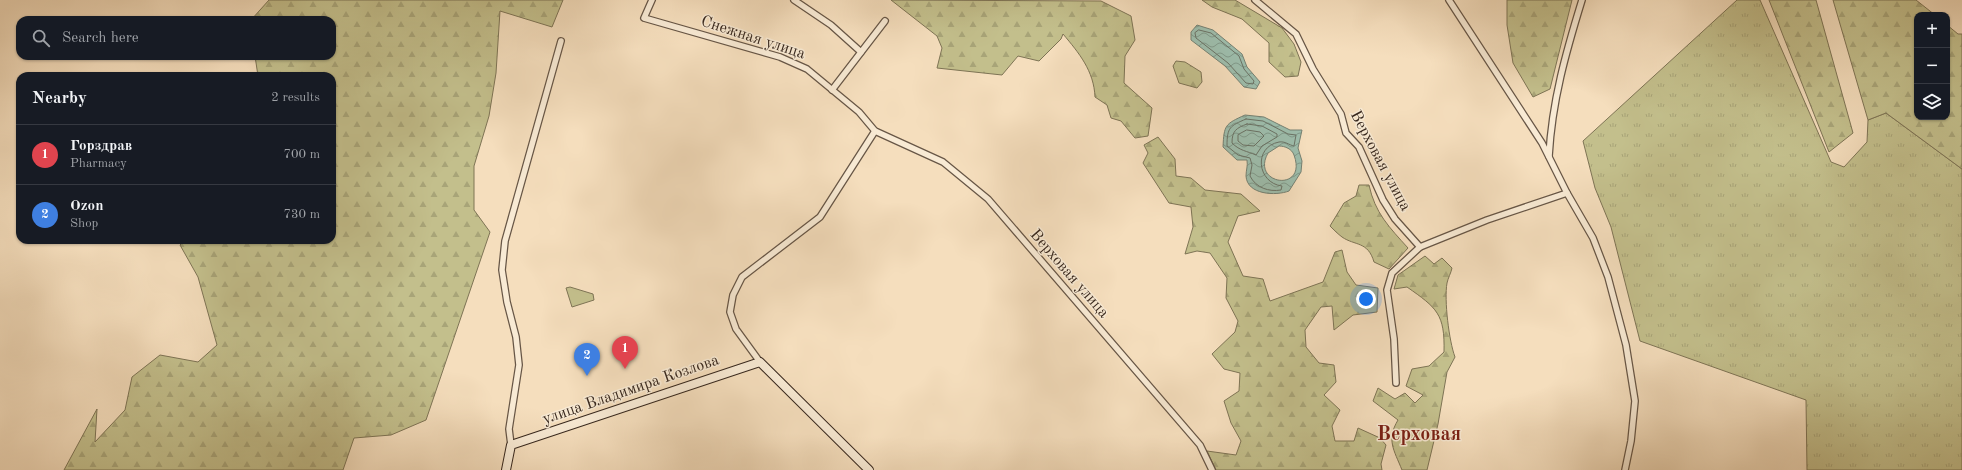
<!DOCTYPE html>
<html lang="en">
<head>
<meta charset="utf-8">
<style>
	body { margin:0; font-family:"Old Standard TT",serif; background:#20242c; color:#f1f3f6 }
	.controls { position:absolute; right:12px; top:12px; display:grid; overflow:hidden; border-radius:8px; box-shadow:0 1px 3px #0004 }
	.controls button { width:36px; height:36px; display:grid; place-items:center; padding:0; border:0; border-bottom:1px solid #363941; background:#171b24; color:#f1f3f6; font:20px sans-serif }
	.you { position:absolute; left:1366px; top:299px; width:14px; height:14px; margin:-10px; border:3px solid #fff; border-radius:50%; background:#1a73e8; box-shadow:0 0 0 6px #1a73e833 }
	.badge { display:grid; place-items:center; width:26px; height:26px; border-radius:50%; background:#ea580c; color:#fff; font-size:13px; font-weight:700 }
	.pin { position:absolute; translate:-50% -33px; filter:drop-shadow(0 1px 2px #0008) }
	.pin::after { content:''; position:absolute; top:21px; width:14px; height:12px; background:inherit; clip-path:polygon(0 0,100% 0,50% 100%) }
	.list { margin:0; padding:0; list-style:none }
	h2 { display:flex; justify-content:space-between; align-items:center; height:52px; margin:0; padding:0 16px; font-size:17px }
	h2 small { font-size:13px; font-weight:400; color:#9ea1a6 }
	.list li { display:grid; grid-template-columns:26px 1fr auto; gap:12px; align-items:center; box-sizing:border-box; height:60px; padding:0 16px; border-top:1px solid #363941 }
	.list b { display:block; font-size:15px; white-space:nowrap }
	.list p { margin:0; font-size:13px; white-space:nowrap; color:#9ea1a6 }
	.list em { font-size:13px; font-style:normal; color:#9ea1a6 }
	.icon { flex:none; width:22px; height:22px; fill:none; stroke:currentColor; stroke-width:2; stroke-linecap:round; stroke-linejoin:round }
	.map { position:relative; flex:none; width:1962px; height:470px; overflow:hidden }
	.search { position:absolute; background:#171b24; box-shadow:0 1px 3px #0004; left:16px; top:16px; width:320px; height:44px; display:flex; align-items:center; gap:10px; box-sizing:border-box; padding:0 14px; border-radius:12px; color:#9ea1a6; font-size:15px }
	.panel { position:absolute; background:#171b24; box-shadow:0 1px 3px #0004; left:16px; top:72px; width:320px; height:172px; border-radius:12px }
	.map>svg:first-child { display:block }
	.grass { fill:url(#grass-tufts); stroke:#7e7455 }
	.forest { fill:url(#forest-firs); stroke:#7e7455 }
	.park { fill:#c3bf8c; stroke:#7e7455 }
	.water { fill:url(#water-waves); stroke:#758173; fill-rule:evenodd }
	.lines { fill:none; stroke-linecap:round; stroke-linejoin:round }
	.shore { stroke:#6a7265; stroke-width:1 }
	.street-casing { stroke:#675646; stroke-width:8 }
	.secondary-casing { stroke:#38281e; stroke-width:10 }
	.street { stroke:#f8ead4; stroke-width:5.5 }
	.secondary { stroke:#f8ead4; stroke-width:8 }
	.labels { text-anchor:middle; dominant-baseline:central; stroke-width:3; stroke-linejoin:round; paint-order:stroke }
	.street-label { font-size:16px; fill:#38281e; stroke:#f8ead4 }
	.district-label { font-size:20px; font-weight:bold; fill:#7a1f14; stroke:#f8ead4 }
</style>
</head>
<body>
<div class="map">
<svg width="1962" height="470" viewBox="0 0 1962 470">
	<defs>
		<pattern id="grass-tufts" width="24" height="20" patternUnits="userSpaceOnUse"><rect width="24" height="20" fill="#c3bf8c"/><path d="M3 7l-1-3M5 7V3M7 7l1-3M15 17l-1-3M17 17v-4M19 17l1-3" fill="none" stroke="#a8a478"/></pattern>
		<pattern id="forest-firs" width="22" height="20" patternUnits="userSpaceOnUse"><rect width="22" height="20" fill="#c3bf8c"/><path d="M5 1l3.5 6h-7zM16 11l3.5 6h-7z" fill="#a8a478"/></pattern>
		<pattern id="water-waves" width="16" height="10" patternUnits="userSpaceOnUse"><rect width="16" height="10" fill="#9dbdac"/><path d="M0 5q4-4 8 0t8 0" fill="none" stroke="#819a8b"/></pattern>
	</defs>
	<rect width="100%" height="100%" fill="#f5debd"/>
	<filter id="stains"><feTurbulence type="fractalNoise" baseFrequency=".005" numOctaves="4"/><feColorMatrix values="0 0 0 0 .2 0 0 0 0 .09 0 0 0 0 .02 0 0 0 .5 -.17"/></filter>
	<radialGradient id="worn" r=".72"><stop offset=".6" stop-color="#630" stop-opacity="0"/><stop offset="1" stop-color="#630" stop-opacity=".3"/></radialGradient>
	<polygon class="grass" points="1737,0 1760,0 1831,162 1844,167 1867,142 1868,120 1886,113 1962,169 1962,470 1807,470 1806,400 1640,341 1611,227 1595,188 1583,141"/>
	<g class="forest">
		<polygon points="269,0 563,0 552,27 500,11 496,73 489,116 474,166 474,210 490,232 426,420 391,435 354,438 343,470 64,470 97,409 95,442 125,410 132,377 160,355 198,362 217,345 198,277 180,245 185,240 332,240 332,76 258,76 255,56 332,56 332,20 251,20"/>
		<path d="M891,0L1101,1L1131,16L1135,40L1125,56L1124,83L1152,108L1148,136L1135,138L1121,121L1111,118L1107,105L1095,97C1094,71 1079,53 1063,34L1061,39L1039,61L1018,56L1002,75L937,68L942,48L937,36Z"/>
		<polygon points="1202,0 1235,0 1282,28 1294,44 1301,62 1298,76 1285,77 1269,62 1269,43 1242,19 1212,7"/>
		<polygon points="1507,0 1572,0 1550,89 1533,97 1513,63 1507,25"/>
		<polygon points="1769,0 1816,0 1853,133 1829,152"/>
		<polygon points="1833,0 1916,0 1935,15 1917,15 1917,117 1947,117 1947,25 1958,34 1962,34 1962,169 1886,113 1868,120"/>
		<polygon points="1176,61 1185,62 1201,72 1202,82 1197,88 1179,83 1173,66"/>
		<polygon points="1158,137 1175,159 1176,176 1191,178 1205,190 1241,194 1260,211 1238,216 1228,242 1243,276 1263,279 1270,301 1323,282 1335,252 1342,250 1347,272 1356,285 1378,288 1377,312 1353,315 1334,330 1332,306 1321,307 1305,330 1306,347 1319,363 1334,365 1336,382 1324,395 1340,410 1332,426 1335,441 1354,441 1358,428 1380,438 1386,445 1381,464 1382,470 1216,470 1207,451 1236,455 1241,441 1231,423 1224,401 1239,391 1240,373 1224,369 1212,354 1235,332 1238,321 1226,298 1227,278 1210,253 1197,251 1185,254 1193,227 1191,207 1169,203 1143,163 1148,153 1144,145"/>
		<path d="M1359,185H1369C1375,213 1389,227 1408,248L1389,269L1374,262C1368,241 1355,246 1342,237C1338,234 1334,230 1330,226L1344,203L1356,196Z"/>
		<path d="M1425,256L1434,264L1442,258L1452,268C1451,273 1448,278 1447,283C1444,300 1449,341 1455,357L1447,372L1438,424L1427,470H1402C1394,450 1386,440 1398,420L1373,401L1378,388L1395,399L1405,393L1415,403L1423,395L1406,386L1412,369L1429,366L1444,352C1445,314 1437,308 1407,287L1394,289L1398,275Z"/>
	</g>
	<polygon class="park" points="570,287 593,294 594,300 572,307 566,288"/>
	<g class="water">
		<polygon points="1197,25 1213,30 1242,54 1247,67 1260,82 1256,89 1244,87 1225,66 1191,40 1191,32"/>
		<path d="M1245,115L1264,117L1290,130H1302L1298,148L1302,161L1301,172L1289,191C1276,196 1247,195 1246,176C1246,170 1248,166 1247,160H1237L1223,147C1224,125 1225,124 1245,115ZM1279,146C1285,146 1292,149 1294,155C1308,193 1250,185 1268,153Z"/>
	</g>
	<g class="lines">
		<g class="shore">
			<polygon points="1199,30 1211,33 1239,56 1244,69 1254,81 1253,84 1246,83 1228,63 1196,38 1195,33"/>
			<path d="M1246,119L1263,121L1288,134L1296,135L1294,146C1289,145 1285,141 1279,142C1253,147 1257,183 1282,186L1281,190C1269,192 1256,188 1250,176L1252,165L1250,158L1238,155L1227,146C1227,127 1230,126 1246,119Z"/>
			<path d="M1247,124L1262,126L1277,134V137L1262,146L1256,155C1247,151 1240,151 1232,143C1232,131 1236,128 1247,124Z"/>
			<polygon points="1247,130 1260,132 1264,136 1254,146 1243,145 1238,141 1238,135"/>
		</g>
		<g class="street-casing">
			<g id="street">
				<polyline points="652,0 644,18 780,57 807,69 859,112 875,131 943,162 988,199 1200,445 1212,470"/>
				<polyline points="794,0 831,25 861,52"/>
				<polyline points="1255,0 1296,34 1313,69 1341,114 1346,133 1359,147 1383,200 1395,219 1420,247 1487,220 1567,193"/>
				<polyline points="1449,0 1542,143 1567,193 1593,238 1608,277 1626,345 1635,401 1631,441 1625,470"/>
				<polyline points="832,90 885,21"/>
				<path d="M1549,156C1552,101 1566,52 1582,0"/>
				<polyline points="760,362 736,329 730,312 733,295 742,277 820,217 875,131"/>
				<polyline points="1396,383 1394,339 1387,290 1392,273 1420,247"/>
				<polyline points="511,445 509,429 519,365 516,337 507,302 502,270 505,241 561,41"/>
			</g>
		</g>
		<g class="secondary-casing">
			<polyline id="secondary" points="506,470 511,445 760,362 869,470"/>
		</g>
		<use href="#street" class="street"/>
		<use href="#secondary" class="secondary"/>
	</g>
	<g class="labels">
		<g class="street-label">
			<text transform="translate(753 38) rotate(18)">Снежная улица</text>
			<text transform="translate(1380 161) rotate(62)">Верховая улица</text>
			<text transform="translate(1069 274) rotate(49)">Верховая улица</text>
			<text transform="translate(631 390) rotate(-19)">улица Владимира Козлова</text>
		</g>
		<g class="district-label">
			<text x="1419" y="435">Верховая</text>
		</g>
	</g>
	<rect width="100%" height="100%" filter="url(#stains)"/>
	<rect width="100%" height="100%" fill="url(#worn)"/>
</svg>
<div class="controls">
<button>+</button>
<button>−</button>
<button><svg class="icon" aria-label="layers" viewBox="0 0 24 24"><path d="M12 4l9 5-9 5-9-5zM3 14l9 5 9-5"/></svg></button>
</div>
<div class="you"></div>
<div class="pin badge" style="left:625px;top:369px;background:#e0444e">1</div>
<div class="pin badge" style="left:587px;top:376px;background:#3f7fe0">2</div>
<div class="search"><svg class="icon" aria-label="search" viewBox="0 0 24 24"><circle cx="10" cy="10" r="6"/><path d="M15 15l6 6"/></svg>Search here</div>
<section class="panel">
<h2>Nearby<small>2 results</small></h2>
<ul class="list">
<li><span class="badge" style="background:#e0444e">1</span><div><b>Горздрав</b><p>Pharmacy</p></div><em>700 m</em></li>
<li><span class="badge" style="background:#3f7fe0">2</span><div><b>Ozon</b><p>Shop</p></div><em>730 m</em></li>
</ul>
</section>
</div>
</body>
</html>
